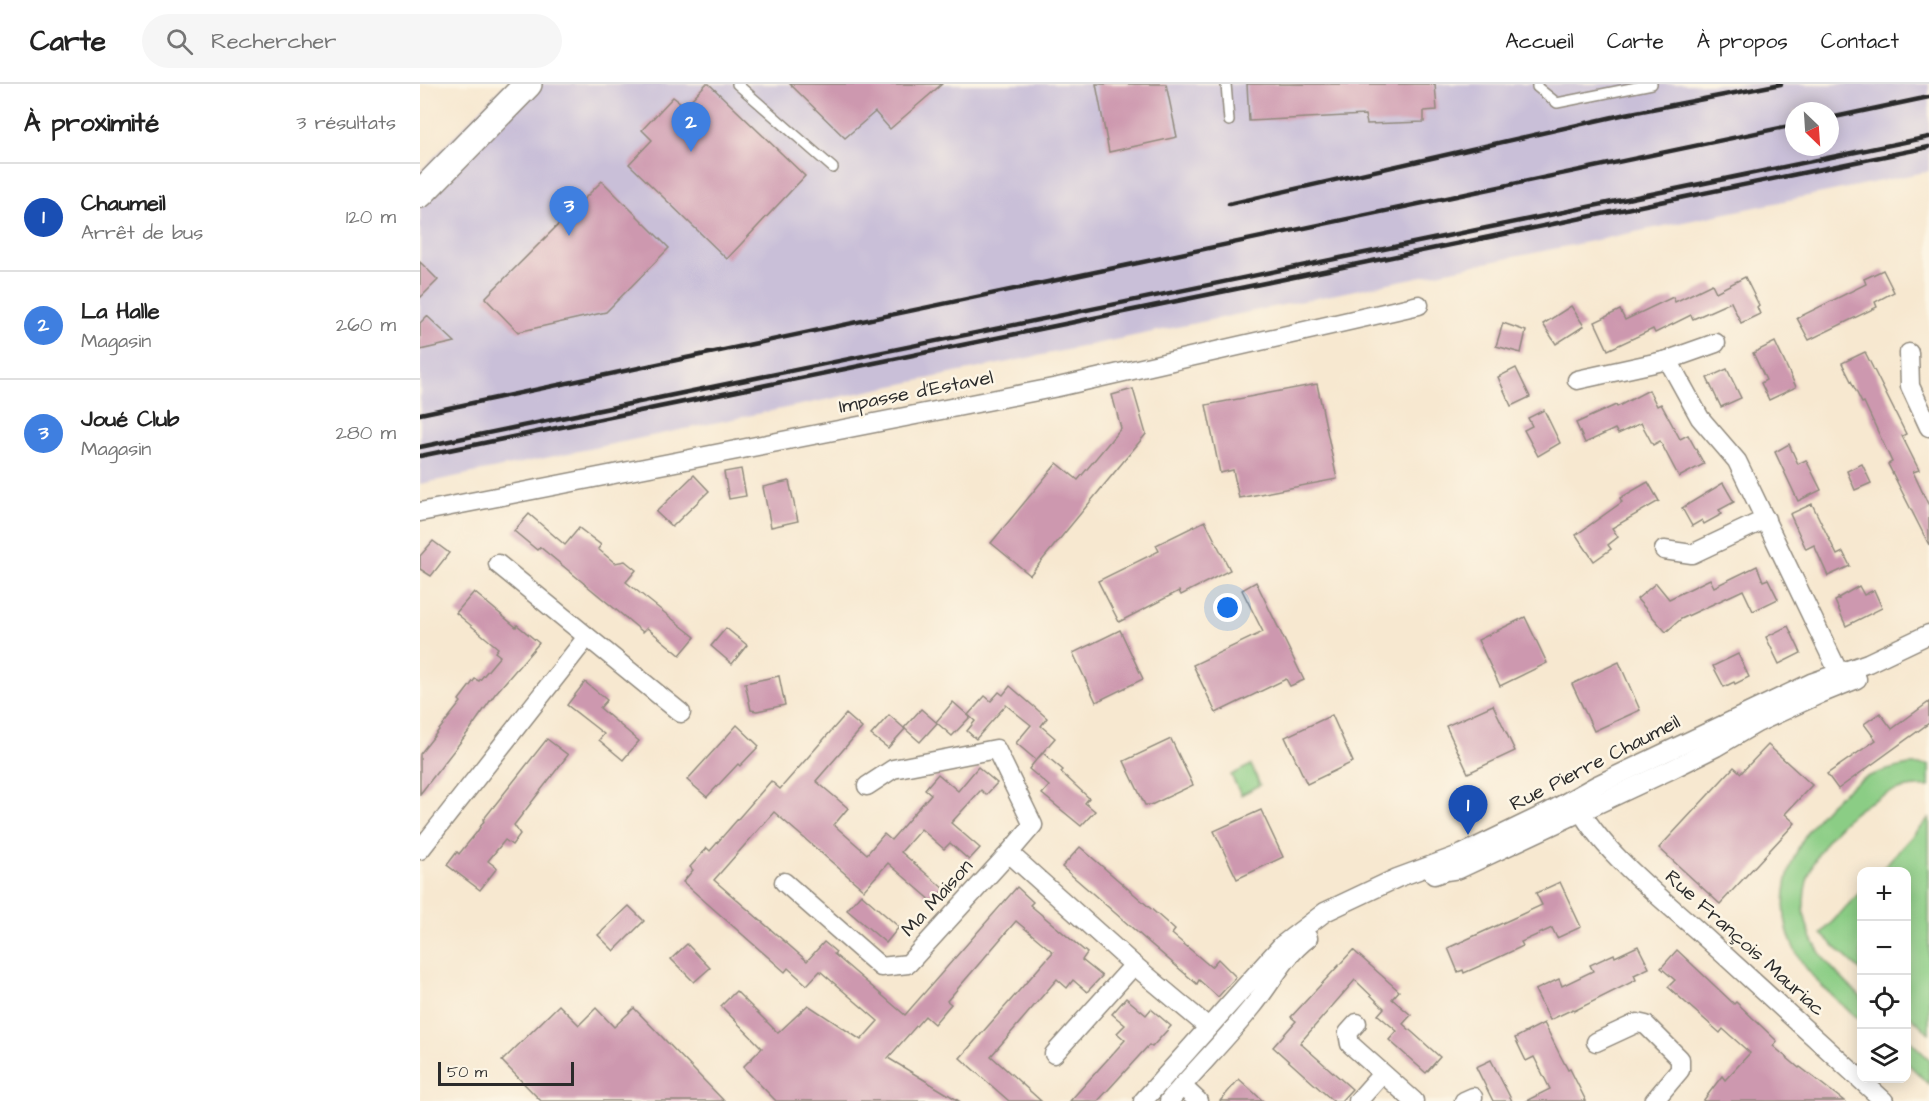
<!DOCTYPE html>
<html lang="fr">
<head>
<meta charset="utf-8">
<style>
	body { margin:0; font-family:"Architects Daughter",sans-serif; background:#f6f6f6; color:#222 }
	.controls { position:absolute; right:18px; bottom:18px; display:grid; overflow:hidden; border-radius:12px; box-shadow:0 3px 15px #0003 }
	.controls button { width:54px; height:54px; display:grid; place-items:center; padding:0; border:0; border-bottom:2px solid #e0e0e0; background:#fff; color:#222; font:30px sans-serif }
	.compass { position:absolute; left:1365px; top:18px; width:54px; height:54px; border-radius:50%; background:#fff; box-shadow:0 3px 15px #0003; rotate:155deg }
	.scale { position:absolute; left:18px; bottom:15px; width:136px; box-sizing:border-box; padding-left:6px; border:3px solid #2b2b2b; border-top:0; font-size:16px; line-height:21px; white-space:nowrap; color:#2b2b2b; -webkit-text-stroke:4px #fcf5e5; paint-order:stroke }
	.you { position:absolute; left:808px; top:524px; width:21px; height:21px; margin:-15px; border:4px solid #fff; border-radius:50%; background:#1a73e8; box-shadow:0 0 0 9px #1a73e833 }
	.badge { display:grid; place-items:center; width:39px; height:39px; border-radius:50%; background:#d93025; color:#fff; font-size:20px; font-weight:700 }
	.pin { position:absolute; translate:-50% -50px; filter:drop-shadow(0 2px 3px #0008) }
	.pin::after { content:''; position:absolute; top:32px; width:21px; height:18px; background:inherit; clip-path:polygon(0 0,100% 0,50% 100%) }
	.list { margin:0; padding:0; list-style:none }
	h2 { display:flex; justify-content:space-between; align-items:center; height:78px; margin:0; padding:0 24px; font-size:26px }
	h2 small { font-size:20px; font-weight:400; color:#767676 }
	.list li { display:grid; grid-template-columns:39px 1fr auto; gap:18px; align-items:center; box-sizing:border-box; height:108px; padding:0 24px; border-top:2px solid #e0e0e0 }
	.list b { display:block; font-size:22px; white-space:nowrap }
	.list p { margin:0; font-size:20px; white-space:nowrap; color:#767676 }
	.list em { font-size:20px; font-style:normal; color:#767676 }
	.icon { flex:none; width:33px; height:33px; fill:none; stroke:currentColor; stroke-width:2; stroke-linecap:round; stroke-linejoin:round }
	.map { position:relative; flex:none; width:1509px; height:1017px; overflow:hidden }
	header { display:flex; align-items:center; gap:36px; box-sizing:border-box; height:84px; padding:0 30px; background:#fff; border-bottom:2px solid #e0e0e0 }
	header strong { font-size:28px }
	nav { display:flex; gap:33px; margin-inline-start:auto; font-size:21px }
	.search { width:420px; height:54px; background:#f6f6f6; display:flex; align-items:center; gap:15px; box-sizing:border-box; padding:0 21px; border-radius:33px; color:#767676; font-size:22px }
	main { display:flex }
	aside { flex:1; background:#fff }
	.map>svg:first-child { display:block }
	.industrial { fill:#c9bfd8; fill-rule:evenodd }
	.green { fill:#8bcd85; stroke:#5b7c58; stroke-width:1.5 }
	.building { fill:#cd98af }
	.lines { fill:none; stroke-linecap:round; stroke-linejoin:round }
	.service-casing { stroke:#918a7e; stroke-width:12 }
	.minor-casing { stroke:#918a7e; stroke-width:21 }
	.primary-casing { stroke:#918a7e; stroke-width:30 }
	.service { stroke:#fff; stroke-width:9 }
	.minor { stroke:#fff; stroke-width:18 }
	.primary { stroke:#fff; stroke-width:27 }
	.rail { stroke:#2b2b2b; stroke-width:4.5 }
	.labels { text-anchor:middle; dominant-baseline:central; stroke-width:5; stroke-linejoin:round; paint-order:stroke }
	.street-label { font-size:20px; fill:#2b2b2b; stroke:#fcf5e5 }
</style>
</head>
<body>
<header>
<strong>Carte</strong>
<div class="search"><svg class="icon" aria-label="search" viewBox="0 0 24 24"><circle cx="10" cy="10" r="6"/><path d="M15 15l6 6"/></svg>Rechercher</div>
<nav><a>Accueil</a><a>Carte</a><a>À propos</a><a>Contact</a></nav>
</header>
<main>
<aside>
<h2>À proximité<small>3 résultats</small></h2>
<ul class="list">
<li><span class="badge" style="background:#1a4fb4">1</span><div><b>Chaumeil</b><p>Arrêt de bus</p></div><em>120 m</em></li>
<li><span class="badge" style="background:#3f7fe0">2</span><div><b>La Halle</b><p>Magasin</p></div><em>260 m</em></li>
<li><span class="badge" style="background:#3f7fe0">3</span><div><b>Joué Club</b><p>Magasin</p></div><em>280 m</em></li>
</ul>
</aside>
<div class="map">
<svg width="1509" height="1017" viewBox="0 0 1509 1017">
	<rect width="100%" height="100%" fill="#fcf5e5"/>
	<filter id="ink" filterUnits="userSpaceOnUse"><feTurbulence type="fractalNoise" baseFrequency=".0167" numOctaves="2"/><feDisplacementMap in="SourceGraphic" scale="12" xChannelSelector="R" yChannelSelector="G"/><feConvolveMatrix kernelMatrix="1 2 1 2 8 2 1 2 1" color-interpolation-filters="sRGB"/></filter>
	<filter id="wash" filterUnits="userSpaceOnUse"><feTurbulence type="fractalNoise" baseFrequency=".008" numOctaves="4" result="noise"/><feDisplacementMap in="SourceGraphic" scale="24" xChannelSelector="R" yChannelSelector="G"/><feGaussianBlur stdDeviation="1.35" result="paint"/><feColorMatrix in="noise" values="0 0 0 0 0 0 0 0 0 0 0 0 0 0 0 0 0 1.4 0 .05"/><feComposite in="paint" operator="in"/></filter>
	<g filter="url(#wash)">
		<rect width="100%" height="100%" fill="#f7e8d0"/>
		<path class="industrial" d="M85,0H1509V87L0,400V88ZM1374,27H1410V63H1374Z"/>
		<g class="green">
			<polygon points="831,681 840,701 821,711 811,691"/>
			<path d="M1489,681H1509V703C1444,697 1368,775 1387,841C1395,871 1419,892 1441,913V938C1420,918 1393,898 1378,872C1341,808 1384,730 1441,696C1456,688 1473,684 1489,681Z"/>
			<polygon points="1509,734 1509,949 1487,929 1486,788 1460,787"/>
			<polygon points="1441,807 1441,887 1401,850"/>
			<polygon points="1487,954 1509,975 1509,1000 1487,979"/>
		</g>
		<g id="blocks">
			<g class="building">
				<polygon points="286,0 289,0 385,92 307,175 209,80 232,56 222,46 253,13 265,22"/>
				<polygon points="370,0 522,0 470,45 455,28 425,54"/>
				<polygon points="676,0 746,0 757,53 689,68"/>
				<polygon points="827,0 1015,0 1017,26 1004,27 1004,38 947,40 945,31 829,37"/>
				<polygon points="182,97 249,164 186,228 98,248 65,214"/>
				<polygon points="0,178 18,196 0,214"/>
				<polygon points="1463,186 1474,208 1455,218 1457,223 1389,256 1377,234 1446,200 1444,195"/>
				<polygon points="1325,193 1339,221 1337,223 1340,230 1321,239 1311,218 1273,235 1271,231 1235,249 1233,245 1188,266 1175,238 1200,226 1205,236 1253,213 1255,218 1292,200 1296,208"/>
				<polygon points="1151,222 1164,242 1136,260 1123,240"/>
				<polygon points="7,232 35,258 0,266 0,239"/>
				<polygon points="1083,239 1106,247 1101,269 1076,262"/>
				<polygon points="1355,258 1376,303 1349,316 1341,299 1346,296 1333,269"/>
				<polygon points="1445,268 1486,350 1482,352 1499,386 1493,388 1509,422 1509,461 1468,380 1472,378 1444,318 1442,319 1422,279"/>
				<polygon points="1096,284 1110,313 1091,322 1078,293"/>
				<polygon points="1307,285 1321,314 1301,323 1287,294"/>
				<polygon points="897,300 917,395 819,414 813,386 800,389 786,321"/>
				<polygon points="713,305 726,350 610,491 571,459 637,379 658,396 701,344 692,311"/>
				<polygon points="1229,306 1237,322 1241,320 1260,355 1268,351 1284,380 1259,393 1240,357 1233,361 1221,339 1198,350 1195,345 1165,359 1156,339 1196,321 1197,323"/>
				<polygon points="1124,326 1140,359 1118,372 1104,346 1112,342 1108,334"/>
				<polygon points="1369,360 1378,380 1386,376 1401,406 1378,417 1355,368"/>
				<polygon points="1442,380 1451,399 1435,406 1427,387"/>
				<polygon points="321,385 326,412 309,415 304,388"/>
				<polygon points="274,391 289,407 252,443 236,428"/>
				<polygon points="369,397 378,437 351,443 343,403"/>
				<polygon points="1228,398 1239,417 1192,444 1198,453 1188,461 1191,465 1174,477 1156,451 1202,418 1200,414"/>
				<polygon points="1303,399 1314,418 1299,426 1302,430 1284,440 1282,436 1272,442 1262,424"/>
				<polygon points="1392,420 1417,471 1423,468 1430,482 1408,492 1394,461 1386,465 1370,430"/>
				<polygon points="109,430 145,461 159,444 181,461 178,465 195,479 205,477 216,486 206,498 275,553 260,571 227,544 223,548 120,463 117,466 94,447"/>
				<polygon points="785,437 810,486 761,511 759,507 699,538 678,497 739,467 736,461"/>
				<polygon points="13,457 29,469 11,492 0,485 0,472"/>
				<polygon points="1337,482 1343,497 1348,495 1358,515 1333,527 1323,506 1261,535 1246,548 1217,515 1236,499 1249,515 1290,495 1294,503"/>
				<polygon points="836,498 884,596 870,602 866,595 796,629 773,581 843,548 822,506"/>
				<polygon points="1439,502 1444,511 1454,506 1462,524 1426,542 1415,517 1419,515 1418,514"/>
				<polygon points="54,508 96,543 97,541 119,559 75,610 49,647 0,710 0,670 41,618 39,616 55,595 59,597 80,572 75,568 78,564 36,529"/>
				<polygon points="1105,533 1127,579 1080,602 1058,556"/>
				<polygon points="1368,542 1381,569 1359,580 1346,553"/>
				<polygon points="306,544 327,561 312,580 291,562"/>
				<polygon points="700,546 723,595 676,618 653,569"/>
				<polygon points="1318,570 1329,593 1315,600 1314,598 1304,603 1293,582"/>
				<polygon points="1199,578 1220,626 1174,647 1152,600"/>
				<polygon points="359,592 365,621 337,627 331,626 325,599"/>
				<polygon points="165,598 187,616 180,624 219,657 203,676 179,656 184,650 147,621"/>
				<polygon points="590,602 627,634 621,642 635,654 617,675 623,669 643,686 641,688 669,714 665,719 675,727 661,742 622,710 629,702 609,685 616,676 596,659 611,641 586,621 556,655 547,647 555,637 548,631 565,612 571,617 579,608 583,611"/>
				<polygon points="533,618 550,633 532,652 517,639 500,658 484,644 501,625 516,638"/>
				<polygon points="1509,618 1509,639 1418,705 1407,690 1456,656 1444,640 1460,629 1472,645"/>
				<polygon points="1073,621 1095,667 1048,689 1026,642"/>
				<polygon points="426,630 442,644 396,697 428,724 414,741 447,770 464,750 471,756 511,710 505,705 518,690 538,707 558,683 577,699 566,711 561,706 531,739 560,764 549,776 530,759 524,765 501,745 481,768 524,805 513,818 468,779 444,806 354,728 294,796 387,877 404,858 416,868 414,870 485,931 597,803 613,818 610,821 667,869 662,876 682,892 667,908 653,896 647,904 637,895 571,972 621,1017 589,1017 540,974 633,868 596,837 527,917 531,920 514,940 505,932 468,974 539,1017 356,1017 323,983 342,964 301,922 316,907 358,949 388,921 441,956 458,937 400,887 387,901 368,884 365,888 263,798 273,786 270,783 287,764 290,767 351,697 360,705"/>
				<polygon points="469,631 485,645 468,664 451,651"/>
				<polygon points="912,631 933,678 887,700 865,653"/>
				<polygon points="317,641 339,662 320,682 318,680 287,713 267,696"/>
				<polygon points="127,655 148,671 94,741 100,750 92,761 85,756 68,777 77,784 60,806 27,781 37,768 39,770 57,748 64,737 63,736"/>
				<polygon points="751,655 773,701 731,721 725,721 704,677"/>
				<polygon points="1348,661 1392,701 1365,730 1375,739 1300,820 1239,764 1314,683 1321,689"/>
				<polygon points="841,726 863,773 817,795 794,747"/>
				<polygon points="660,763 745,837 755,846 752,850 791,883 798,875 816,893 798,913 779,896 777,900 642,783"/>
				<polygon points="1140,798 1161,843 1137,854 1132,844 1101,858 1103,862 1071,877 1044,889 1043,886 1038,888 1028,864 1122,821 1116,809"/>
				<polygon points="441,810 479,843 466,859 427,826"/>
				<polygon points="209,822 224,837 194,867 178,851"/>
				<polygon points="267,860 290,884 274,898 251,875"/>
				<polygon points="1218,862 1229,884 1214,891 1216,896 1154,927 1153,925 1130,936 1115,906 1139,895 1142,902 1173,887 1170,881 1194,870 1195,873"/>
				<polygon points="933,866 979,907 972,915 991,931 983,940 1020,973 1006,989 969,956 977,947 958,931 964,924 935,896 880,959 932,1005 921,1017 913,1017 853,963 876,937 871,933"/>
				<polygon points="1257,866 1314,920 1316,918 1357,957 1353,962 1379,984 1380,983 1424,1017 1283,1017 1302,992 1305,996 1330,969 1303,945 1300,949 1248,903 1255,896 1241,884"/>
				<polygon points="706,914 726,931 731,925 751,942 732,963 729,961 678,1017 650,1017 705,956 697,949 705,941 692,930"/>
				<polygon points="139,921 159,941 176,924 194,943 214,924 304,1017 121,1017 82,977"/>
				<polygon points="1124,939 1140,971 1148,986 1150,985 1166,1017 1106,1017 1130,1005 1114,973 1106,977 1095,954"/>
				<polygon points="1071,976 1092,1017 1073,1017 1056,983"/>
				<polygon points="819,995 843,1017 800,1017"/>
			</g>
		</g>
	</g>
	<g filter="url(#ink)">
		<use href="#blocks" fill-opacity="0" stroke="#918a7e" stroke-width="1.5"/>
		<g class="lines">
			<g class="service-casing">
				<g id="service">
					<polyline points="317,0 413,84"/>
					<polyline points="806,0 809,37"/>
					<polyline points="1117,0 1117,3 1137,19 1232,0"/>
				</g>
			</g>
			<g class="minor-casing">
				<g id="minor">
					<polyline points="1489,269 1490,302 1509,343"/>
					<polyline points="1248,276 1296,259"/>
					<polyline points="1157,296 1248,276 1280,334 1317,377 1419,589"/>
					<polyline points="0,428 638,303 999,221"/>
					<polyline points="1244,466 1272,470 1346,435"/>
					<polyline points="78,480 261,629"/>
					<polyline points="447,702 473,685 576,665 613,741 589,769"/>
					<path d="M1156,718C1177,763 1240,813 1278,847C1340,903 1402,960 1464,1017"/>
					<polyline points="0,766 167,553"/>
					<polyline points="1014,791 1026,787 1039,785 1250,686 1296,663 1337,639 1400,610 1437,595"/>
					<polyline points="364,798 461,883 488,880 589,769 714,881 788,943"/>
					<polyline points="937,939 928,949 930,960 994,1017"/>
					<polyline points="1176,958 1217,939 1226,941 1260,975 1260,986 1234,1017"/>
					<polyline points="634,970 714,881"/>
					<polyline points="762,1002 778,1017"/>
					<polyline points="723,1017 862,861 905,828 977,794 1042,770 1129,728 1177,701 1242,670 1391,599 1448,579 1509,550"/>
					<path d="M749,1017C776,985 806,955 832,923C851,900 864,872 888,854"/>
					<polyline points="938,1017 962,990"/>
					<polyline points="1044,1017 1053,1013"/>
				</g>
			</g>
			<g class="primary-casing">
				<polyline id="primary" points="0,110 108,0"/>
			</g>
			<use href="#service" class="service"/>
			<use href="#minor" class="minor"/>
			<use href="#primary" class="primary"/>
			<g class="rail">
				<polyline points="1410,34 1509,13"/>
				<polyline points="809,120 1206,30 1361,0"/>
				<polyline points="0,330 1374,41"/>
				<polyline points="0,363 1509,53"/>
				<polyline points="0,372 1509,63"/>
			</g>
		</g>
	</g>
	<g class="labels">
		<g class="street-label">
			<text transform="translate(496 308) rotate(-11)">Impasse d'Estavel</text>
			<text transform="translate(1175 679) rotate(-27)">Rue Pierre Chaumeil</text>
			<text transform="translate(517 814) rotate(-48)">Ma Maison</text>
			<text transform="translate(1325 859) rotate(42)">Rue François Mauriac</text>
		</g>
	</g>
</svg>
<div class="controls">
<button>+</button>
<button>−</button>
<button><svg class="icon" aria-label="locate" viewBox="0 0 24 24"><circle cx="12" cy="12" r="6"/><path d="M12 2v4M12 18v4M2 12h4M18 12h4"/></svg></button>
<button><svg class="icon" aria-label="layers" viewBox="0 0 24 24"><path d="M12 4l9 5-9 5-9-5zM3 14l9 5 9-5"/></svg></button>
</div>
<svg class="compass" viewBox="-18 -18 36 36"><path d="M0-13l5 13h-10z" fill="#e53935"/><path d="M0 13l5-13h-10z" fill="#767676"/></svg>
<div class="scale">50 m</div>
<div class="you"></div>
<div class="pin badge" style="left:1048px;top:751px;background:#1a4fb4">1</div>
<div class="pin badge" style="left:271px;top:68px;background:#3f7fe0">2</div>
<div class="pin badge" style="left:149px;top:152px;background:#3f7fe0">3</div>
</div>
</main>
</body>
</html>
